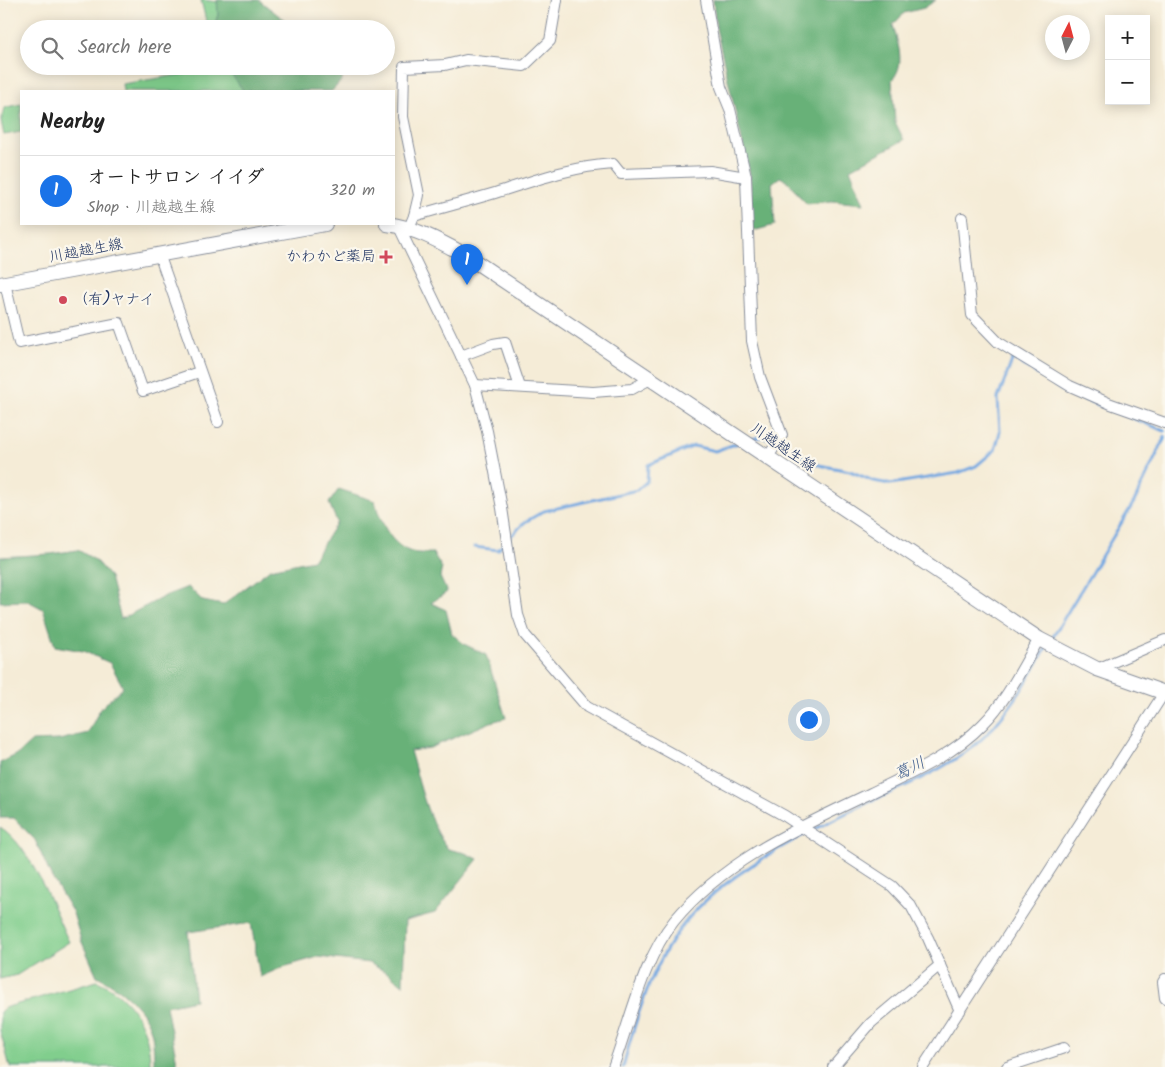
<!DOCTYPE html>
<html lang="en">
<head>
<meta charset="utf-8">
<style>
	body { margin:0; font-family:Kalam,"Klee One",sans-serif; background:#f6f6f6; color:#222 }
	.controls { position:absolute; right:15px; top:15px; display:grid; overflow:hidden; border-radius:0px; box-shadow:0 2px 12px #0003 }
	.controls button { width:45px; height:45px; display:grid; place-items:center; padding:0; border:0; border-bottom:1px solid #e0e0e0; background:#fff; color:#222; font:25px sans-serif }
	.compass { position:absolute; left:1045px; top:15px; width:45px; height:45px; border-radius:50%; background:#fff; box-shadow:0 2px 12px #0003; rotate:6deg }
	.you { position:absolute; left:808px; top:719px; width:18px; height:18px; margin:-12px; border:4px solid #fff; border-radius:50%; background:#1a73e8; box-shadow:0 0 0 8px #1a73e833 }
	.badge { display:grid; place-items:center; width:32px; height:32px; border-radius:50%; background:#1a73e8; color:#fff; font-size:16px; font-weight:700 }
	.pin { position:absolute; translate:-50% -41px; filter:drop-shadow(0 1px 2px #0008) }
	.pin::after { content:''; position:absolute; top:26px; width:18px; height:15px; background:inherit; clip-path:polygon(0 0,100% 0,50% 100%) }
	.list { margin:0; padding:0; list-style:none }
	h2 { display:flex; justify-content:space-between; align-items:center; height:65px; margin:0; padding:0 20px; font-size:21px }
	h2 small { font-size:16px; font-weight:400; color:#767676 }
	.list li { display:grid; grid-template-columns:32px 1fr auto; gap:15px; align-items:center; box-sizing:border-box; height:70px; padding:0 20px; border-top:1px solid #e0e0e0 }
	.list b { display:block; font-size:19px; white-space:nowrap }
	.list p { margin:0; font-size:16px; white-space:nowrap; color:#767676 }
	.list em { font-size:16px; font-style:normal; color:#767676 }
	.icon { flex:none; width:28px; height:28px; fill:none; stroke:currentColor; stroke-width:2; stroke-linecap:round; stroke-linejoin:round }
	.map { position:relative; flex:none; width:1165px; height:1067px; overflow:hidden }
	.search { position:absolute; background:#fff; box-shadow:0 2px 12px #0003; left:20px; top:20px; width:375px; height:55px; display:flex; align-items:center; gap:12px; box-sizing:border-box; padding:0 18px; border-radius:28px; color:#767676; font-size:19px }
	.panel { position:absolute; background:#fff; box-shadow:0 2px 12px #0003; left:20px; top:90px; width:375px; height:135px; border-radius:0px }
	.map>svg:first-child { display:block }
	.green { fill:#81ce8d; stroke:#4e7e76 }
	.forest { fill:#68b178; stroke:#42706b }
	.lines { fill:none; stroke-linecap:round; stroke-linejoin:round }
	.stream { stroke:#75a8e1; stroke-width:3 }
	.minor-casing { stroke:#888e9a; stroke-width:12 }
	.secondary-casing { stroke:#888e9a; stroke-width:16 }
	.minor { stroke:#fff; stroke-width:10 }
	.secondary { stroke:#fff; stroke-width:14 }
	.poi-dot { fill:#d1495b; stroke:#fbf7ec; stroke-width:2 }
	.labels { text-anchor:middle; dominant-baseline:central; stroke-width:4.5; stroke-linejoin:round; paint-order:stroke }
	.street-label { font-size:15px; fill:#1b2f5e; stroke:#fbf7ec }
	.poi-label { font-size:15px; fill:#1b2f5e; stroke:#fbf7ec; text-anchor:end }
	.water-label { font-size:16px; font-style:italic; fill:#3a598c; stroke:#fbf7ec }
</style>
</head>
<body>
<div class="map">
<svg width="1165" height="1067" viewBox="0 0 1165 1067">
	<rect width="100%" height="100%" fill="#fbf7ec"/>
	<filter id="ink" filterUnits="userSpaceOnUse"><feTurbulence type="fractalNoise" baseFrequency=".02" numOctaves="2"/><feDisplacementMap in="SourceGraphic" scale="10" xChannelSelector="R" yChannelSelector="G"/><feConvolveMatrix kernelMatrix="1 2 1 2 8 2 1 2 1" color-interpolation-filters="sRGB"/></filter>
	<filter id="wash" filterUnits="userSpaceOnUse"><feTurbulence type="fractalNoise" baseFrequency=".0096" numOctaves="4" result="noise"/><feDisplacementMap in="SourceGraphic" scale="20" xChannelSelector="R" yChannelSelector="G"/><feGaussianBlur stdDeviation="1.12" result="paint"/><feColorMatrix in="noise" values="0 0 0 0 0 0 0 0 0 0 0 0 0 0 0 0 0 1.4 0 .05"/><feComposite in="paint" operator="in"/></filter>
	<g filter="url(#wash)">
		<rect width="100%" height="100%" fill="#f5ecd7"/>
		<g class="green">
			<polygon points="201,0 218,2 218,15 213,29 196,29 207,25"/>
			<polygon points="203,66 225,66 244,91 123,91 122,84 203,71"/>
			<polygon points="21,104 21,132 4,135 1,121 4,108"/>
			<path d="M0,827C31,846 53,909 69,942L17,975L0,979Z"/>
			<path d="M97,981C132,996 151,1030 150,1067H10L0,1030V1012L4,1008Z"/>
		</g>
		<g class="forest">
			<polygon points="217,0 259,0 296,29 213,29 218,15"/>
			<path d="M713,0H936L924,8L904,13L893,25C898,45 906,64 892,80L895,122L904,140L850,169L864,204L832,201L807,204C796,194 793,183 780,177L772,183L775,225L753,231L750,175L716,28Z"/>
			<polygon points="225,66 344,66 342,80 332,91 244,91"/>
			<path d="M339,489L375,501C380,520 389,543 409,551C416,554 426,553 433,553L442,568L440,577L447,592L431,603L446,610L452,634L464,644L486,655L506,718L491,722L430,748L410,751C420,784 427,821 448,849L465,853L478,859L435,913L405,921L403,985L388,973L369,963L318,957L283,967L260,977L251,923L188,932L195,1000L166,1006L178,1067H154C154,1057 154,1046 152,1035C147,1009 119,987 97,976L81,940L73,913L51,876L35,840L14,818H0V763L18,754L32,741L59,740L88,733L100,709L123,687L110,663L83,651L55,646L43,609L28,601L0,602V557L50,554L78,550L95,560L110,577L121,619L167,595L188,587L203,601L223,605L270,569L313,560L337,522L329,503Z"/>
		</g>
		<g class="lines">
			<g class="stream">
				<polyline points="749,440 759,437 767,438 819,465 850,471 873,481 890,484 958,473 976,466 995,450 1000,432 998,398 1013,358 1063,391 1165,431"/>
				<polyline points="509,538 525,522 544,511 637,490 647,481 648,465 694,446 715,451 738,443"/>
				<polyline points="474,547 498,550 505,542"/>
				<polyline points="1051,640 1134,502 1165,437"/>
				<path d="M623,1067C636,1018 651,966 683,925C721,875 805,833 861,806C900,788 941,772 975,745C1005,720 1027,682 1046,648"/>
			</g>
		</g>
	</g>
	<g filter="url(#ink)">
		<g class="lines">
			<g class="minor-casing">
				<g id="minor">
					<polyline points="706,0 721,87 730,109 746,177 752,341 760,377 782,435 768,457"/>
					<polyline points="414,216 419,195 403,117 404,67 445,65 466,60 524,66 550,41 557,0"/>
					<polyline points="962,218 972,315 998,342 1070,386 1111,404 1165,423"/>
					<polyline points="398,225 475,385 487,431 502,508 518,615 525,635 587,707 785,816 892,886 911,906 928,938 960,1011"/>
					<path d="M409,228L414,216C441,208 468,201 495,193C536,180 569,167 613,164L621,174L710,171L746,177"/>
					<polyline points="159,254 218,422"/>
					<polyline points="5,283 19,343 119,323 143,391 199,372"/>
					<polyline points="461,356 493,344 505,342 520,387"/>
					<polyline points="475,385 593,392 632,389 652,378"/>
					<polyline points="1097,669 1165,640"/>
					<polyline points="1165,979 1163,982 1165,998"/>
					<path d="M613,1067C630,1022 643,959 674,921C725,859 800,827 871,793C910,774 952,756 983,724C1007,700 1022,668 1039,639"/>
					<polyline points="833,1067 871,1023 940,965"/>
					<polyline points="923,1067 1164,693"/>
					<polyline points="1007,1067 1064,1048"/>
				</g>
			</g>
			<g class="secondary-casing">
				<g id="secondary">
					<path d="M387,224C417,228 441,242 467,256L1039,639L1097,669L1165,693"/>
					<polyline points="0,284 325,224"/>
				</g>
			</g>
			<use href="#minor" class="minor"/>
			<use href="#secondary" class="secondary"/>
		</g>
	</g>
	<g class="poi-dot">
		<path d="M383.5 249.5h5v5h5v5h-5v5h-5v-5h-5v-5h5z"/>
		<circle cx="63" cy="300" r="5"/>
	</g>
	<g class="labels">
		<g class="street-label">
			<text transform="translate(86 251) rotate(-11)">川越越生線</text>
			<text transform="translate(783 448) rotate(34)">川越越生線</text>
		</g>
		<g class="poi-label">
			<text x="376" y="257">かわかど薬局</text>
			<text x="73" y="300" text-anchor="start">（有)ヤナイ</text>
		</g>
		<g class="water-label">
			<text transform="translate(910 769) rotate(-26)">葛川</text>
		</g>
	</g>
</svg>
<div class="controls">
<button>+</button>
<button>−</button>
</div>
<svg class="compass" viewBox="-18 -18 36 36"><path d="M0-13l5 13h-10z" fill="#e53935"/><path d="M0 13l5-13h-10z" fill="#767676"/></svg>
<div class="you"></div>
<div class="pin badge" style="left:467px;top:285px">1</div>
<div class="search"><svg class="icon" aria-label="search" viewBox="0 0 24 24"><circle cx="10" cy="10" r="6"/><path d="M15 15l6 6"/></svg>Search here</div>
<section class="panel">
<h2>Nearby<small></small></h2>
<ul class="list">
<li><span class="badge">1</span><div><b>オートサロン イイダ</b><p>Shop · 川越越生線</p></div><em>320 m</em></li>
</ul>
</section>
</div>
</body>
</html>
